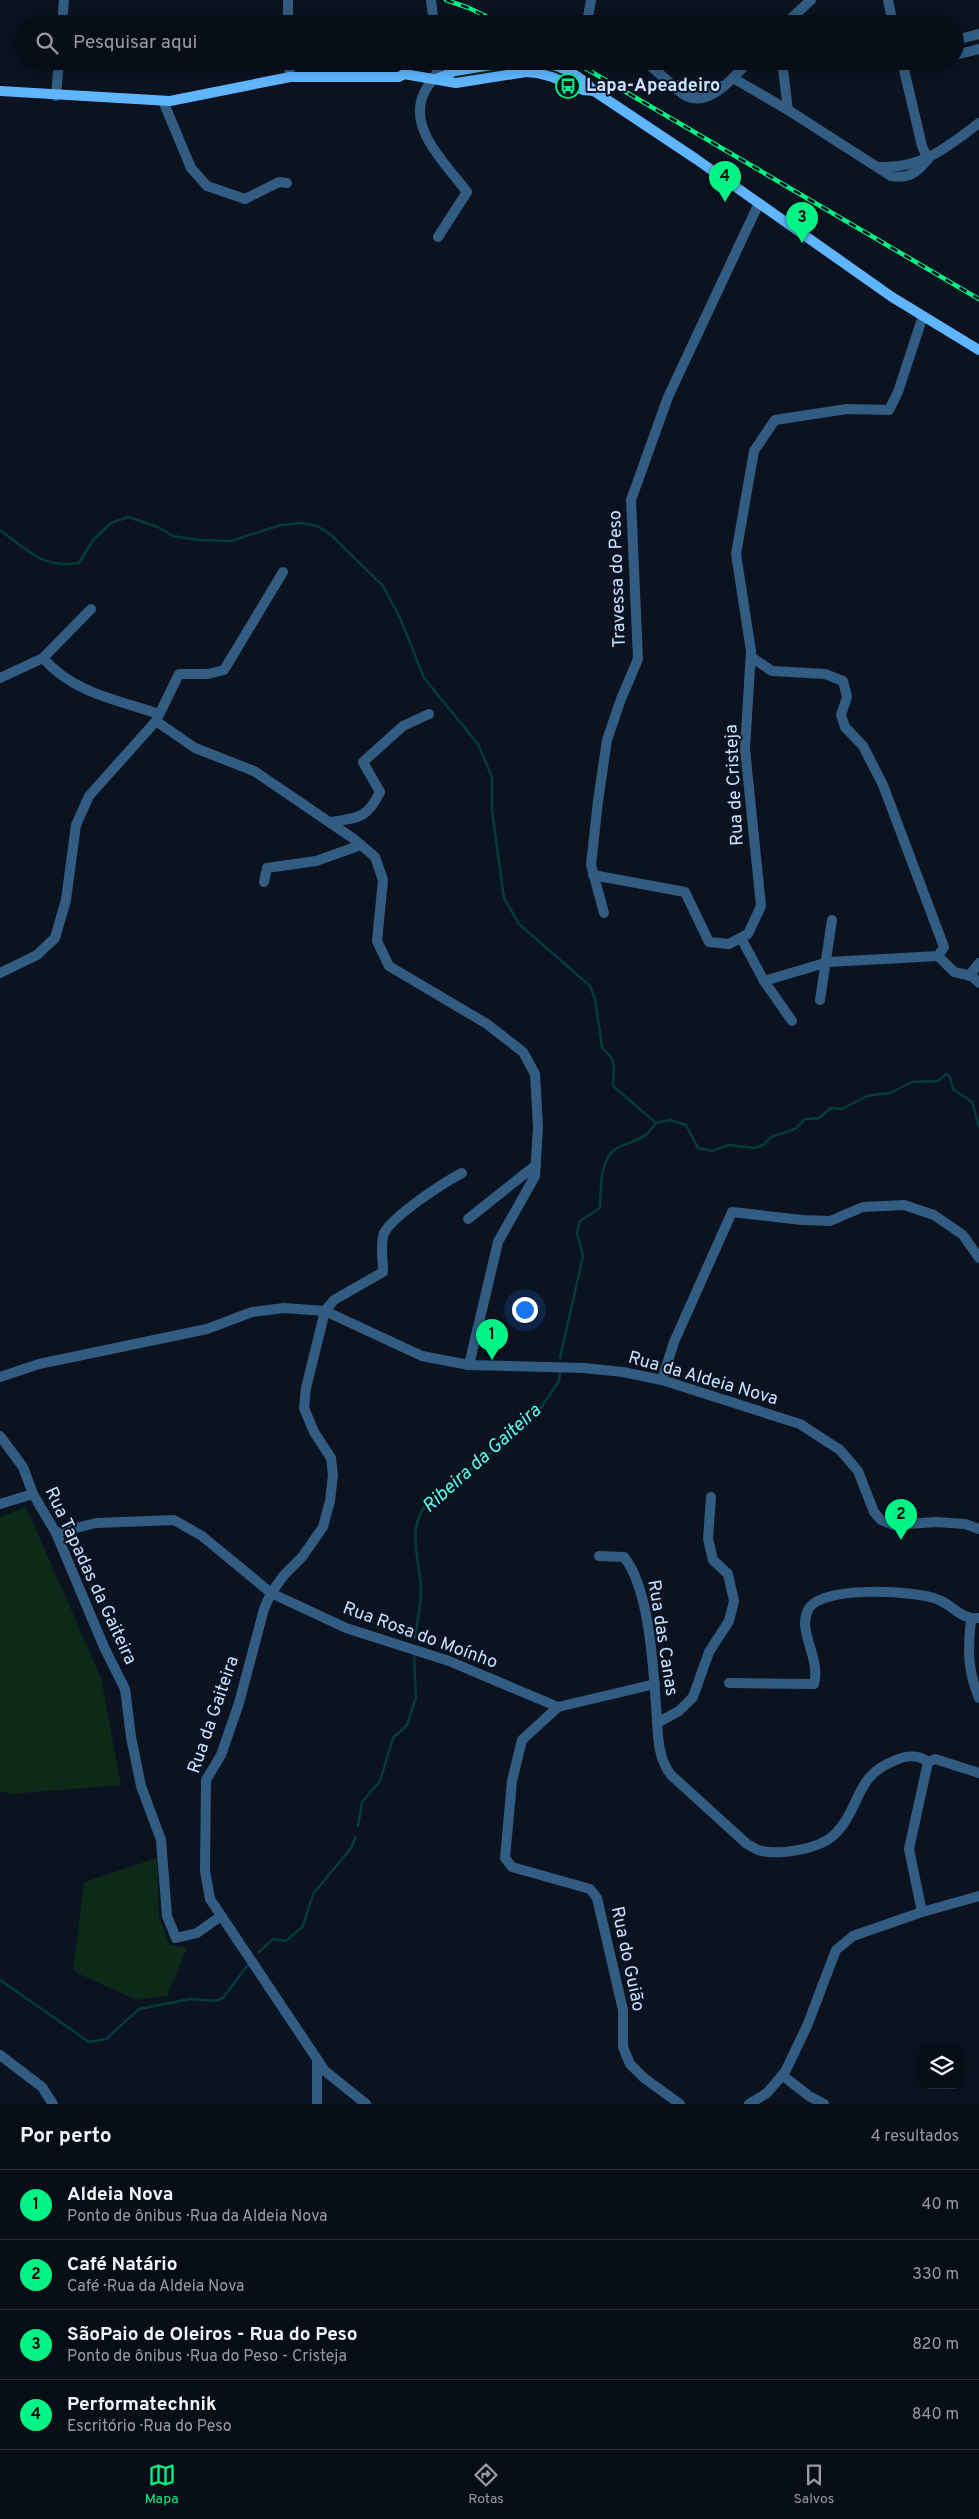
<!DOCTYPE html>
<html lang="pt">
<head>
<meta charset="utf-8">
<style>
	body { margin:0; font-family:Overpass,sans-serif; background:#111721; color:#f1f3f6 }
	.controls { position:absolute; right:15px; bottom:15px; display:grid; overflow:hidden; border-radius:10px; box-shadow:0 2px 12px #0003 }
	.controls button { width:45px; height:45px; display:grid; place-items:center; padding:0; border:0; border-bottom:1px solid #292e37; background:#080e18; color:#f1f3f6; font:25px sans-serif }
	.you { position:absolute; left:524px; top:1309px; width:18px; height:18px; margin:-12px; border:4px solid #fff; border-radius:50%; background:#1a73e8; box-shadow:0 0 0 8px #1a73e833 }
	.badge { display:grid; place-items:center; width:32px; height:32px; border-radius:50%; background:#00f485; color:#111; font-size:16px; font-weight:700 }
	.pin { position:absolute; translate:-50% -41px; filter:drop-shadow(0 1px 2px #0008) }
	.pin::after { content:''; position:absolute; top:26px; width:18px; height:15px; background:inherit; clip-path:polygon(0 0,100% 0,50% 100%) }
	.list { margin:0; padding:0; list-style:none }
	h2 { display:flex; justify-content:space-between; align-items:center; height:65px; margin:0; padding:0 20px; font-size:21px }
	h2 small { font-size:16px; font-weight:400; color:#989ca2 }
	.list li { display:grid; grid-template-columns:32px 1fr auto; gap:15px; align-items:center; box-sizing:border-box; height:70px; padding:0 20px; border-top:1px solid #292e37 }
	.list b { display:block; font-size:19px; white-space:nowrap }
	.list p { margin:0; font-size:16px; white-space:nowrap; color:#989ca2 }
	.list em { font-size:16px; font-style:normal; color:#989ca2 }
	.icon { flex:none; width:28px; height:28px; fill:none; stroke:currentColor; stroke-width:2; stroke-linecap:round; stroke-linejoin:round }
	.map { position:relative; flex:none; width:979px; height:2104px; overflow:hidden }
	.search { position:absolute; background:#080e18; box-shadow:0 2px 12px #0003; left:15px; right:15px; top:15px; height:55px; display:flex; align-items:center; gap:12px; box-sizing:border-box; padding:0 18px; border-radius:28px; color:#989ca2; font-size:19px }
	.sheet { height:345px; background:#080e18 }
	nav { display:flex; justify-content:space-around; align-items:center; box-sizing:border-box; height:70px; border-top:1px solid #292e37; background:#080e18; font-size:14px; color:#989ca2 }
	nav a { display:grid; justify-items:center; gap:2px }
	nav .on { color:#00f485 }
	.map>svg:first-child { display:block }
	.green { fill:#0d2a19 }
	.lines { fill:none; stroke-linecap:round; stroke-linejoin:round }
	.stream { stroke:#053a3e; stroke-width:2.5 }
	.minor { stroke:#325c82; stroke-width:10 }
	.secondary { stroke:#60b5ff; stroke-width:10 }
	.rail-casing { stroke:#00f485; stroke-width:4.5 }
	.rail { stroke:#0b1320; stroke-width:2.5; stroke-dasharray:8; stroke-linecap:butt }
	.labels { text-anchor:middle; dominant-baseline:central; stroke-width:4; stroke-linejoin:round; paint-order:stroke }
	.poi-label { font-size:18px; font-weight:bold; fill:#c9e1ff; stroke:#0b1320; text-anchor:start }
	.street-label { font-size:18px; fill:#c9e1ff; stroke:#0b1320 }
	.water-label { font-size:19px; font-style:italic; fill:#57ffef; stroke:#0b1320 }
</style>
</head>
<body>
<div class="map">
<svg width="979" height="2104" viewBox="0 0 979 2104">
	<rect width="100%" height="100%" fill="#0b1320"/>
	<g class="green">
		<path d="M529,64C548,64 566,73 580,84L555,73L529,68Z"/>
		<polygon points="513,66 515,67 514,69 455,77 455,75"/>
		<polygon points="26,1507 101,1678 121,1785 11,1794 0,1791 0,1517"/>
		<polygon points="157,1858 159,1916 169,1944 187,1948 167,1996 136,2000 73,1971 84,1882"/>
	</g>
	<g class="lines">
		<g class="stream">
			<path d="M0,530C27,550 43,569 79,563L93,540L111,523L128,517L158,527L173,536L199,540L231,541L281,525L301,523L317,526L330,534L383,586L401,620L424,678L478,744L492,777V811L504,898L519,924L590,986L595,999L602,1047L612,1059L614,1066L613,1086L656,1123"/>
			<polyline points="656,1123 670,1120 686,1125 698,1148 712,1151 729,1145 755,1148 763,1145 771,1137 795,1129 805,1119 819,1118 831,1108 842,1109 867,1096 890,1093 912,1082 938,1081 946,1074 950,1077 953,1089 972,1102 979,1127"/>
			<path d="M560,1358L583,1256L577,1233L580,1221L600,1208C601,1191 599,1158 617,1148C635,1139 643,1142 656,1123"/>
			<path d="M415,1638C417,1622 421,1606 421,1591C421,1563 407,1535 423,1509L536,1415L559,1381L560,1373"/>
			<polyline points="358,1826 362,1802 380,1781 393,1738 407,1725 416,1697 414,1656"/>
			<polyline points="259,1952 273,1939 286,1941 303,1926 313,1894 351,1848 356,1837"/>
			<polyline points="0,1980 89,2042 106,2039 139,2009 190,1999 215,2001 223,1998 247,1966"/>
		</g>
		<g class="minor">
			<polyline points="288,0 288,24"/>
			<polyline points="431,0 434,24"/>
			<polyline points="888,0 893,24"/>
			<polyline points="587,22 591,0"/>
			<polyline points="62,24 64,0"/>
			<polyline points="574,24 592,24"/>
			<polyline points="785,24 811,0"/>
			<polyline points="955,40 979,34"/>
			<polyline points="955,55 979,49"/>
			<polyline points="289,61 290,77"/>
			<path d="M437,61C439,80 430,79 424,93C407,129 447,165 467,192L438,237"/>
			<path d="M644,61C657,71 668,81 679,91C705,114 733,78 749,61"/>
			<polyline points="782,61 788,110"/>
			<polyline points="902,61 922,146 928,159"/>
			<polyline points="903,67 927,61"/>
			<polyline points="521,73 521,61"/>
			<path d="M733,78L788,110L891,176C909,179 917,173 928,159"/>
			<polyline points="678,85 696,89 723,86"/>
			<polyline points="56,96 59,61"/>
			<polyline points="163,101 191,168 207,186 245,199 279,182 287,183"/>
			<path d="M880,167C921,169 948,147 979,123"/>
			<polyline points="751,657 772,671 825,674 843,681 847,697 841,715 845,727 863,746 883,785 944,947 938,956 828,962 764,981"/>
			<path d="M43,658C73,693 118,700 159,714"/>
			<polyline points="0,678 43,658 91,609"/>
			<polyline points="156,721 195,748 254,771 354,839 375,857 383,880 377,941 389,966 487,1024 523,1052 535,1074 538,1127 535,1176 498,1242 469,1365"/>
			<path d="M330,822C358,818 367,819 380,792L363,762L403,726L429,714"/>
			<polyline points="593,875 685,892 709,942 729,944 748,934 761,906 745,749 751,651 736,554 754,451 775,420 847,409 889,410 898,392 923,316"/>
			<polyline points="264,882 267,868 316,861 361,845"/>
			<polyline points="604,913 591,865 598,801 607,740 621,699 638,659 631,500 668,397 759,203"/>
			<polyline points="741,938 764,981 792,1021"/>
			<polyline points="938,956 954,972 972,976 979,983"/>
			<polyline points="0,973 37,955 55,938 66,900 76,825 89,796 156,721 179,674 208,674 224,670 283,572"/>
			<polyline points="969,976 979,963"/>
			<polyline points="820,1000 832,920"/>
			<polyline points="468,1219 536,1165"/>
			<polyline points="0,1377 39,1364 207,1329 252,1312 284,1308 325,1311 422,1356 469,1365 584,1368 623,1372 662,1380 800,1424 840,1450 858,1471 874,1512 881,1520 893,1525 936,1522 965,1524 979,1529"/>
			<polyline points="662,1380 674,1342 732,1212 802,1220 830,1221 863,1207 904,1205 934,1215 963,1235 979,1258"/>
			<polyline points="0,1436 23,1467 33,1494 56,1533 104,1647 125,1689 131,1737 141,1786 161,1840 167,1916 176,1938 197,1933 221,1916"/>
			<polyline points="0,1504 33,1494"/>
			<polyline points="56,1533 96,1523 174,1520 202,1536 271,1593 346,1628 449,1661 558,1707"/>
			<path d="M599,1556L624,1557C649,1588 653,1664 656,1705C658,1729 656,1756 671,1775L747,1844C751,1846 757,1850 761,1851C783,1855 822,1849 837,1832C862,1805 854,1776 896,1760C907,1755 919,1755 928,1762"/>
			<path d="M971,1619C968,1650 967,1669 979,1698"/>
			<path d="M729,1683L814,1684C821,1657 797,1632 808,1610C819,1585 916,1590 939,1600C954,1606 961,1620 979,1618"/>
			<polyline points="655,1684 558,1707 522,1740 512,1781 505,1858 512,1867 590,1889 597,1898 623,2010 623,2047 630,2064 644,2078 680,2104"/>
			<polyline points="657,1723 679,1711 693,1697 709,1652 729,1621 734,1601 728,1574 713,1560 708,1539 711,1497"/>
			<polyline points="928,1762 935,1759 979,1773"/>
			<polyline points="922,1912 909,1849 928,1762"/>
			<polyline points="0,2055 42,2087 53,2104"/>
			<polyline points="317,2060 317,2104"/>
			<polyline points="782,2075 809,2096 824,2104"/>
			<path d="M366,2104L325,2071L210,1899L205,1871L206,1780L221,1755L239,1703L264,1609L271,1593L284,1575L302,1557L323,1527L330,1501L333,1475L331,1458L314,1432L304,1408L306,1388L325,1311L334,1300L383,1272C383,1262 380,1243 384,1233C394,1215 443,1183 462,1173"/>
			<polyline points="749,2104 767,2093 785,2072 807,2026 836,1950 853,1936 922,1912 979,1896"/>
		</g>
		<g class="secondary">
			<path d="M541,61C562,67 579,74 594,91L696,159L892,297L979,350"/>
			<polyline points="436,79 455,71 516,61"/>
			<polyline points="0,91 170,101 290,77 399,77 404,74 456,83 526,72 537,73 552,77 583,90 594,91"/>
		</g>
		<g class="rail-casing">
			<g id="rail">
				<polyline points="446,0 469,8 502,24"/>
				<polyline points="573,61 979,299"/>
			</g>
		</g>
		<use href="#rail" class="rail"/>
	</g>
	<defs>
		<g id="bus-ring" transform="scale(1.25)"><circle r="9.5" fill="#0b1320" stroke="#00f485" stroke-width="1.5"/><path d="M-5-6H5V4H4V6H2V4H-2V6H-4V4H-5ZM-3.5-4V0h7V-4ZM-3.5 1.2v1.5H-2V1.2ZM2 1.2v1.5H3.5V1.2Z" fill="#00f485"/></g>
	</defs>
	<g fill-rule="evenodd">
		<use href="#bus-ring" x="568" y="86"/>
	</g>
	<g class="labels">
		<g class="poi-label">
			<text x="586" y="86">Lapa-Apeadeiro</text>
		</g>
		<g class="street-label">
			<text transform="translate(618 579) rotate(-92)">Travessa do Peso</text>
			<text transform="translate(735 785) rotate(-93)">Rua de Cristeja</text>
			<text transform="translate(703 1379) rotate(16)">Rua da Aldeia Nova</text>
			<text transform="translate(90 1576) rotate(65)">Rua Tapadas da Gaiteira</text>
			<text transform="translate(420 1636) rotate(20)">Rua Rosa do Moínho</text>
			<text transform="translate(662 1638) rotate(81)">Rua das Canas</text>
			<text transform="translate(214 1715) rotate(-71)">Rua da Gaiteira</text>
			<text transform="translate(627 1959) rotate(78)">Rua do Guião</text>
		</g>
		<g class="water-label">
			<text transform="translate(482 1459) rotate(-42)">Ribeira da Gaiteira</text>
		</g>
	</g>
</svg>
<div class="controls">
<button><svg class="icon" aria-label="layers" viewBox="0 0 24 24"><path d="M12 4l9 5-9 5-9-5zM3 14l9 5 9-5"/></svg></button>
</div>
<div class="you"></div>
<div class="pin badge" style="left:492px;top:1360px">1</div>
<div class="pin badge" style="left:901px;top:1540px">2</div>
<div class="pin badge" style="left:802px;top:243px">3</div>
<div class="pin badge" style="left:725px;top:202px">4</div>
<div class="search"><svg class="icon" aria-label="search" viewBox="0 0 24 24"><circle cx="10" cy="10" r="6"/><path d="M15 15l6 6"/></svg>Pesquisar aqui</div>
</div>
<section class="sheet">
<h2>Por perto<small>4 resultados</small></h2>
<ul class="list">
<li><span class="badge">1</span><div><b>Aldeia Nova</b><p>Ponto de ônibus · Rua da Aldeia Nova</p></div><em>40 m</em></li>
<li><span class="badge">2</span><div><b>Café Natário</b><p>Café · Rua da Aldeia Nova</p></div><em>330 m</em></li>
<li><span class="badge">3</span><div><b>SãoPaio de Oleiros - Rua do Peso</b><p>Ponto de ônibus · Rua do Peso - Cristeja</p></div><em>820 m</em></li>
<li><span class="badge">4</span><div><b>Performatechnik</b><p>Escritório · Rua do Peso</p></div><em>840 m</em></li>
</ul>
</section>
<nav>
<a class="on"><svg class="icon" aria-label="map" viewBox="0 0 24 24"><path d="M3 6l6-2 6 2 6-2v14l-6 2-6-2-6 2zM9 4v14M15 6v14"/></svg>Mapa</a>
<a><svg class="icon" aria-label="directions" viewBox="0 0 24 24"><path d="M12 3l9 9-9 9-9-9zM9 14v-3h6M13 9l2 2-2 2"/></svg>Rotas</a>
<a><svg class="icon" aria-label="saved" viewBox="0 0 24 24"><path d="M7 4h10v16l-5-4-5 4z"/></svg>Salvos</a>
</nav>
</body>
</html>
